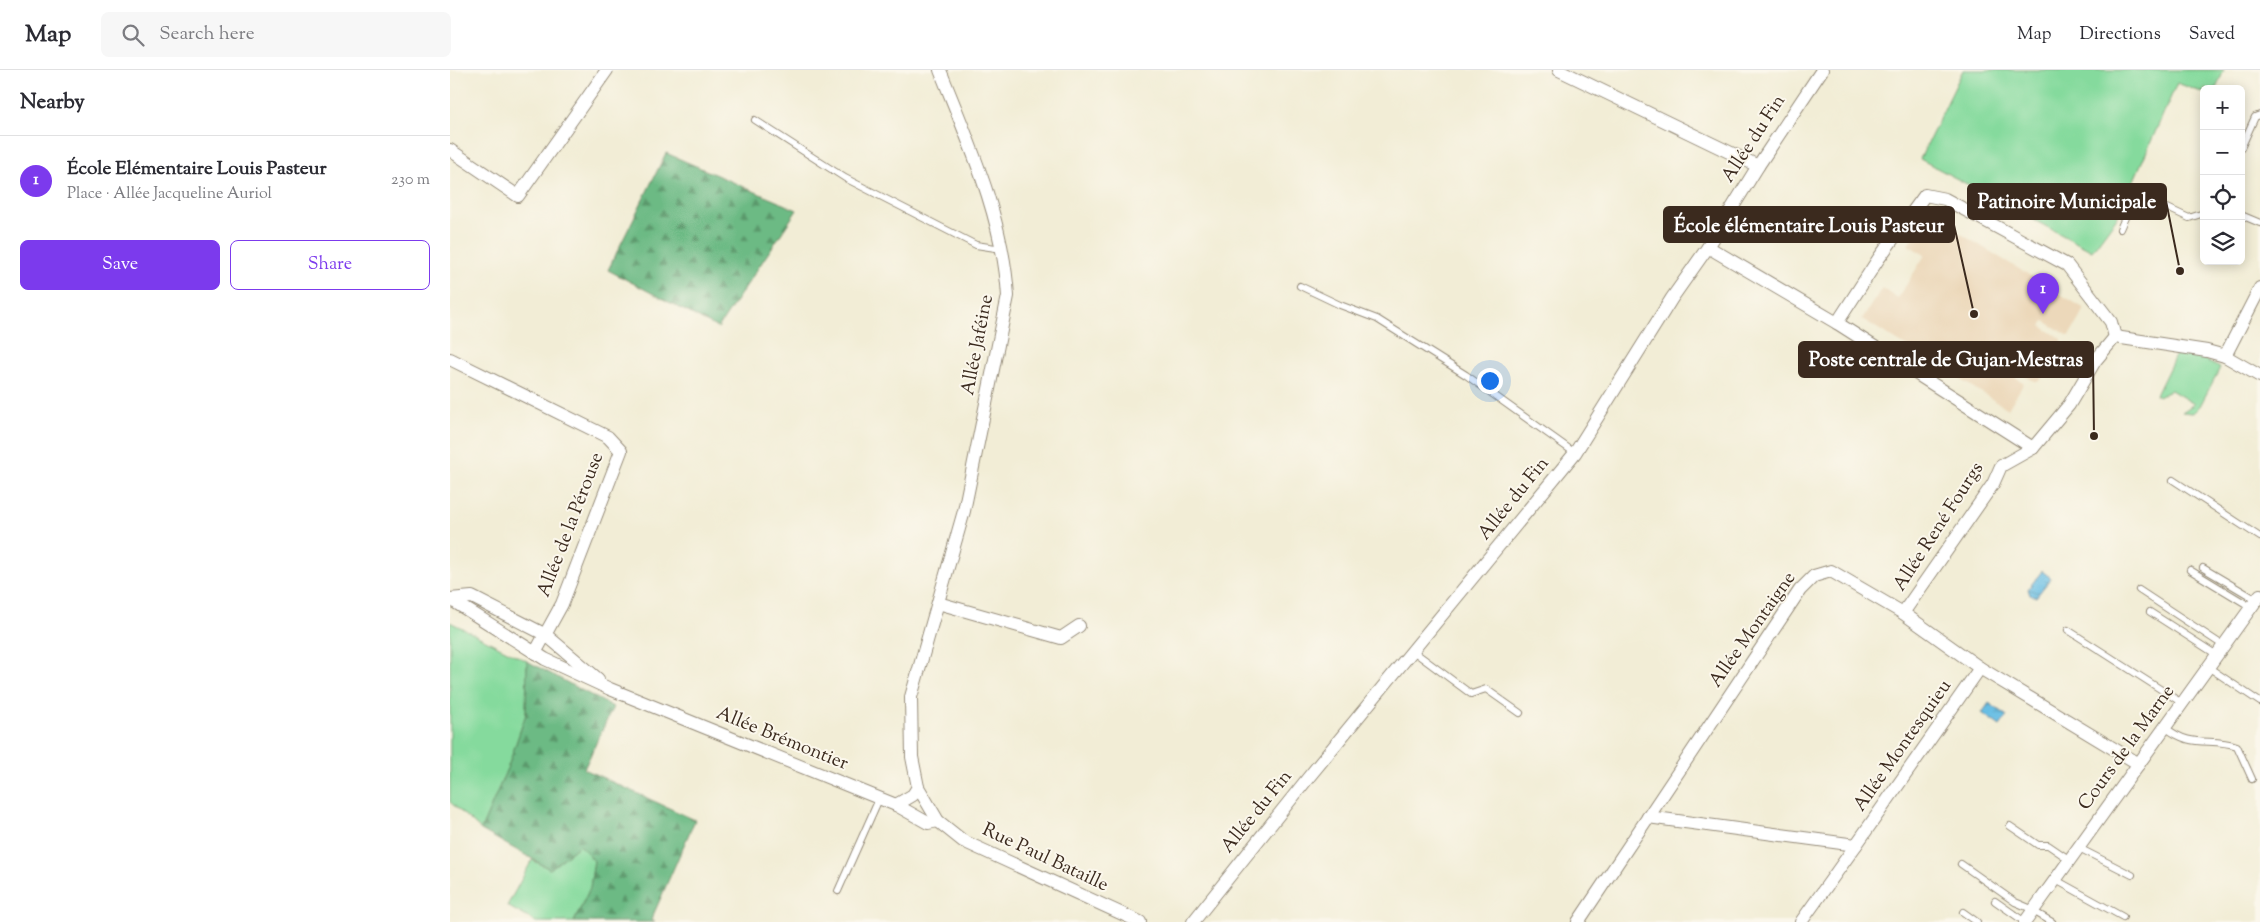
<!DOCTYPE html>
<html lang="en">
<head>
<meta charset="utf-8">
<style>
	body { margin:0; font-family:"Sorts Mill Goudy",serif; background:#f7f7f7; color:#2b2b33 }
	.controls { position:absolute; right:15px; top:15px; display:grid; overflow:hidden; border-radius:8px; box-shadow:0 2px 12px #0003 }
	.controls button { width:45px; height:45px; display:grid; place-items:center; padding:0; border:0; border-bottom:1px solid #e1e1e2; background:#fff; color:#2b2b33; font:25px sans-serif }
	.you { position:absolute; left:1039px; top:310px; width:18px; height:18px; margin:-12px; border:4px solid #fff; border-radius:50%; background:#1a73e8; box-shadow:0 0 0 8px #1a73e833 }
	.badge { display:grid; place-items:center; width:32px; height:32px; border-radius:50%; background:#7c3aed; color:#fff; font-size:16px; font-weight:700 }
	.pin { position:absolute; translate:-50% -41px; filter:drop-shadow(0 1px 2px #0008) }
	.pin::after { content:''; position:absolute; top:26px; width:18px; height:15px; background:inherit; clip-path:polygon(0 0,100% 0,50% 100%) }
	.list { margin:0; padding:0; list-style:none }
	h2 { display:flex; justify-content:space-between; align-items:center; height:65px; margin:0; padding:0 20px; font-size:21px }
	h2 small { font-size:16px; font-weight:400; color:#7c7c81 }
	.list li { display:grid; grid-template-columns:32px 1fr auto; gap:15px; align-items:center; box-sizing:border-box; height:90px; padding:0 20px; border-top:1px solid #e1e1e2 }
	.list b { display:block; font-size:19px; white-space:nowrap }
	.list p { margin:0; font-size:16px; white-space:nowrap; color:#7c7c81 }
	.list em { font-size:16px; font-style:normal; color:#7c7c81 }
	.actions { display:flex; gap:10px; padding:15px 20px }
	.actions a { flex:1; padding:11px 0; border:1px solid #7c3aed; border-radius:8px; text-align:center; font-size:18px; color:#7c3aed }
	.actions .main { background:#7c3aed; color:#fff }
	.icon { flex:none; width:28px; height:28px; fill:none; stroke:currentColor; stroke-width:2; stroke-linecap:round; stroke-linejoin:round }
	.map { position:relative; flex:none; width:1810px; height:852px; overflow:hidden }
	header { display:flex; align-items:center; gap:30px; box-sizing:border-box; height:70px; padding:0 25px; background:#fff; border-bottom:1px solid #e1e1e2 }
	header strong { font-size:24px }
	nav { display:flex; gap:28px; margin-inline-start:auto; font-size:18px }
	.search { width:350px; height:45px; background:#f7f7f7; display:flex; align-items:center; gap:12px; box-sizing:border-box; padding:0 18px; border-radius:8px; color:#7c7c81; font-size:19px }
	main { display:flex }
	aside { flex:1; background:#fff }
	.map>svg:first-child { display:block }
	.built { fill:#ecd8ba }
	.grass { fill:#85da9d; stroke:#60825e }
	.forest { fill:url(#forest-firs); stroke:#547251 }
	.water { fill:url(#water-ripples); stroke:#517481 }
	.lines { fill:none; stroke-linecap:round; stroke-linejoin:round }
	.lane-casing { stroke:#968c7a; stroke-width:8 }
	.street-casing { stroke:#968c7a; stroke-width:14 }
	.lane { stroke:#fff; stroke-width:6 }
	.street { stroke:#fff; stroke-width:12 }
	.labels { text-anchor:middle; dominant-baseline:central; stroke-width:4; stroke-linejoin:round; paint-order:stroke }
	.street-label { font-size:19px; fill:#3b2a1e; stroke:#fbf7ec }
	.leader { fill:none; stroke:#3b2a1e; stroke-width:2 }
	.callout-dot { fill:#3b2a1e; stroke:#fbf7ec; stroke-width:2 }
	.callout { fill:#3b2a1e; stroke:#3b2a1e; stroke-width:2 }
	.callout-label { font-size:20px; text-anchor:middle; font-weight:bold; fill:#fff }
</style>
</head>
<body>
<header>
<strong>Map</strong>
<div class="search"><svg class="icon" aria-label="search" viewBox="0 0 24 24"><circle cx="10" cy="10" r="6"/><path d="M15 15l6 6"/></svg>Search here</div>
<nav><a>Map</a><a>Directions</a><a>Saved</a></nav>
</header>
<main>
<aside>
<h2>Nearby<small></small></h2>
<ul class="list">
<li><span class="badge">1</span><div><b>École Elémentaire Louis Pasteur</b><p>Place · Allée Jacqueline Auriol</p></div><em>230 m</em></li>
</ul>
<div class="actions"><a class="main">Save</a><a>Share</a></div>
</aside>
<div class="map">
<svg width="1810" height="852" viewBox="0 0 1810 852">
	<defs>
		<pattern id="forest-firs" width="22" height="20" patternUnits="userSpaceOnUse" patternTransform="scale(1.25)"><rect width="22" height="20" fill="#6cba84"/><path d="M5 1l3.5 6h-7zM16 11l3.5 6h-7z" fill="#5a976b"/></pattern>
		<pattern id="water-ripples" width="26" height="14" patternUnits="userSpaceOnUse" patternTransform="scale(1.25)"><rect width="26" height="14" fill="#67bee4"/><path d="M2 4q2-2 4 0t4 0M15 11q2-2 4 0t4 0" fill="none" stroke="#569bb8"/></pattern>
	</defs>
	<rect width="100%" height="100%" fill="#fbf7ec"/>
	<filter id="ink" filterUnits="userSpaceOnUse"><feTurbulence type="fractalNoise" baseFrequency=".02" numOctaves="2"/><feDisplacementMap in="SourceGraphic" scale="10" xChannelSelector="R" yChannelSelector="G"/><feConvolveMatrix kernelMatrix="1 2 1 2 8 2 1 2 1" color-interpolation-filters="sRGB"/></filter>
	<filter id="wash" filterUnits="userSpaceOnUse"><feTurbulence type="fractalNoise" baseFrequency=".0096" numOctaves="4" result="noise"/><feDisplacementMap in="SourceGraphic" scale="20" xChannelSelector="R" yChannelSelector="G"/><feGaussianBlur stdDeviation="1.12" result="paint"/><feColorMatrix in="noise" values="0 0 0 0 0 0 0 0 0 0 0 0 0 0 0 0 0 1.4 0 .05"/><feComposite in="paint" operator="in"/></filter>
	<g filter="url(#wash)">
		<rect width="100%" height="100%" fill="#f2edd6"/>
		<polygon class="built" points="1478,144 1635,239 1619,266 1594,251 1591,256 1612,269 1612,276 1590,311 1584,311 1564,300 1561,304 1574,313 1558,339 1412,249 1432,218 1448,228 1475,185 1458,175"/>
		<g class="grass">
			<polygon points="1513,0 1774,0 1766,19 1754,19 1754,23 1727,13 1668,146 1642,181 1470,89"/>
			<polygon points="1727,282 1751,288 1770,298 1750,336 1743,343 1732,342 1744,334 1721,320 1708,327 1706,325"/>
			<polygon points="0,552 77,591 76,644 59,694 31,760 0,732"/>
			<polygon points="130,775 144,790 140,818 124,852 86,852 57,836 82,790 100,799"/>
		</g>
		<g class="forest">
			<polygon points="216,83 347,140 268,258 158,200"/>
			<polygon points="77,591 163,637 134,699 245,750 201,850 205,852 124,852 140,818 144,791 130,775 100,799 31,760 59,694 76,644"/>
		</g>
		<g class="water">
			<polygon points="1592,501 1601,508 1586,527 1580,525 1578,519"/>
			<polygon points="1539,633 1557,646 1550,656 1532,643"/>
		</g>
	</g>
	<g filter="url(#ink)">
		<g class="lines">
			<g class="lane-casing">
				<g id="lane">
					<polyline points="305,50 395,108 526,175 552,179"/>
					<polyline points="1791,78 1805,47 1810,45"/>
					<polyline points="1791,145 1810,153"/>
					<polyline points="1670,159 1681,134 1692,126 1739,148 1754,143"/>
					<polyline points="850,216 890,235 927,249 1016,305 1125,383"/>
					<polyline points="1723,410 1810,467"/>
					<polyline points="1753,498 1807,530"/>
					<polyline points="1740,500 1801,537"/>
					<polyline points="1689,520 1774,576"/>
					<polyline points="1700,542 1767,585"/>
					<polyline points="1618,560 1732,633"/>
					<polyline points="963,581 1021,624 1036,619 1070,643"/>
					<polyline points="1758,597 1810,632"/>
					<path d="M1715,657C1741,679 1760,667 1787,676L1802,709"/>
					<polyline points="1560,756 1588,775 1598,775 1620,790"/>
					<polyline points="1629,778 1682,805"/>
					<polyline points="1511,794 1565,832 1584,840"/>
					<polyline points="1606,810 1673,847"/>
					<polyline points="388,821 429,729"/>
					<polyline points="1545,831 1575,852"/>
					<polyline points="1583,841 1602,852"/>
					<polyline points="1513,842 1527,852"/>
				</g>
			</g>
			<g class="street-casing">
				<g id="street">
					<path d="M490,0C519,73 553,147 558,226L514,441L461,627L462,687L468,717L488,751L513,771L690,852"/>
					<polyline points="1109,0 1308,96"/>
					<polyline points="0,80 68,126 157,0"/>
					<polyline points="1258,177 1387,253 1583,378"/>
					<polyline points="1387,253 1429,188 1475,125 1495,129 1617,195 1661,252 1665,267"/>
					<polyline points="1775,286 1810,218"/>
					<polyline points="0,289 158,367 171,381 112,534 85,583"/>
					<polyline points="0,529 95,589 160,619 446,735 478,753 488,751"/>
					<polyline points="0,529 22,527 96,565 148,609"/>
					<polyline points="488,533 611,568 629,556"/>
					<polyline points="1453,543 1543,414 1551,396 1583,378 1619,335 1645,291 1665,267 1757,281 1775,286 1810,306"/>
					<polyline points="446,735 463,725 468,717"/>
					<polyline points="1198,747 1406,775 1530,598"/>
					<polyline points="743,852 858,708 1125,383 1222,228 1258,177 1308,96 1372,0"/>
					<polyline points="1128,852 1350,520 1364,506 1381,501 1453,543 1530,598 1689,694"/>
					<polyline points="1351,852 1406,775"/>
					<polyline points="1575,852 1810,525"/>
				</g>
			</g>
			<use href="#lane" class="lane"/>
			<use href="#street" class="street"/>
		</g>
	</g>
	<g class="labels">
		<g class="street-label">
			<text transform="translate(1304 69) rotate(-57)">Allée du Fin</text>
			<text transform="translate(528 275) rotate(-79)">Allée Jaféine</text>
			<text transform="translate(1064 429) rotate(-51)">Allée du Fin</text>
			<text transform="translate(121 455) rotate(-69)">Allée de la Pérouse</text>
			<text transform="translate(1489 457) rotate(-57)">Allée René Fourgs</text>
			<text transform="translate(1303 560) rotate(-55)">Allée Montaigne</text>
			<text transform="translate(332 669) rotate(22)">Allée Brémontier</text>
			<text transform="translate(1453 676) rotate(-55)">Allée Montesquieu</text>
			<text transform="translate(1677 678) rotate(-54)">Cours de la Marne</text>
			<text transform="translate(807 742) rotate(-51)">Allée du Fin</text>
			<text transform="translate(595 788) rotate(25)">Rue Paul Bataille</text>
		</g>
	</g>
	<path class="leader" d="M1730 201L1716 131M1524 244L1504 155M1644 366L1643 289"/>
	<g class="callout-dot">
		<circle cx="1730" cy="201" r="5"/>
		<circle cx="1524" cy="244" r="5"/>
		<circle cx="1644" cy="366" r="5"/>
	</g>
	<g class="callout">
		<rect x="1518" y="114" width="198" height="35" rx="5"/>
		<rect x="1214" y="137" width="290" height="35" rx="5"/>
		<rect x="1349" y="272" width="294" height="35" rx="5"/>
	</g>
	<g class="callout-label">
		<text x="1617" y="138">Patinoire Municipale</text>
		<text x="1359" y="162">École élémentaire Louis Pasteur</text>
		<text x="1496" y="296">Poste centrale de Gujan-Mestras</text>
	</g>
</svg>
<div class="controls">
<button>+</button>
<button>−</button>
<button><svg class="icon" aria-label="locate" viewBox="0 0 24 24"><circle cx="12" cy="12" r="6"/><path d="M12 2v4M12 18v4M2 12h4M18 12h4"/></svg></button>
<button><svg class="icon" aria-label="layers" viewBox="0 0 24 24"><path d="M12 4l9 5-9 5-9-5zM3 14l9 5 9-5"/></svg></button>
</div>
<div class="you"></div>
<div class="pin badge" style="left:1593px;top:244px">1</div>
</div>
</main>
</body>
</html>
